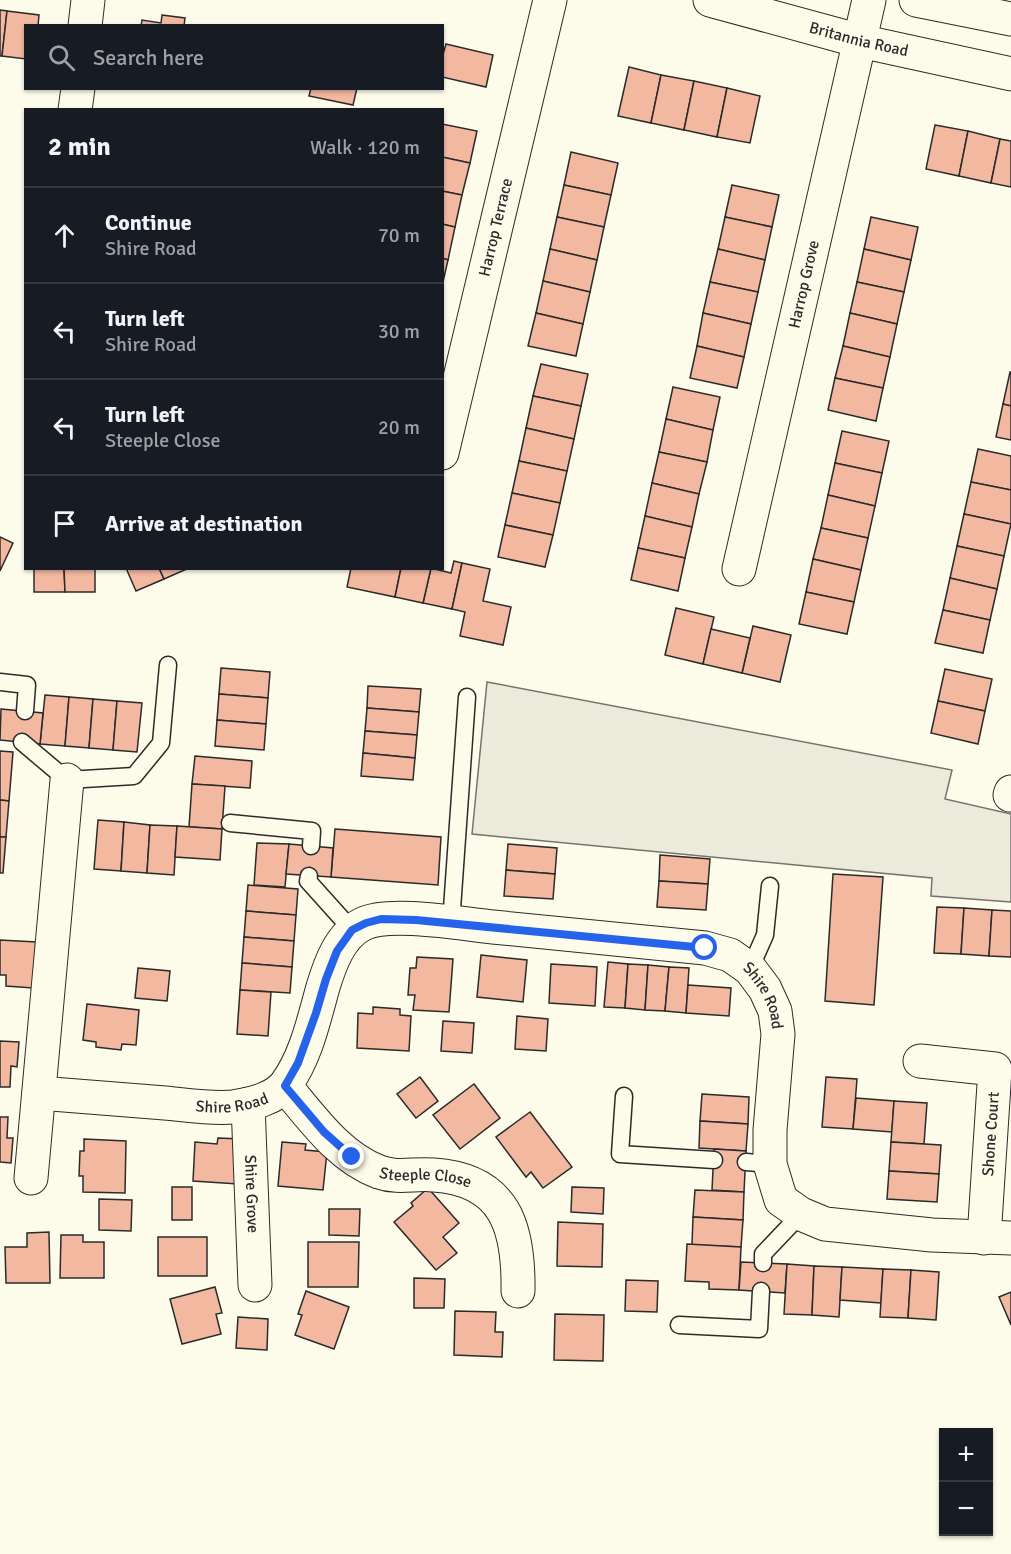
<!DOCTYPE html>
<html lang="en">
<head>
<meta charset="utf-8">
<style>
	body { margin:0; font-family:Signika,sans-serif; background:#20242c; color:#f1f3f6 }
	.controls { position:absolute; right:18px; bottom:18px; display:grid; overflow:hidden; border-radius:0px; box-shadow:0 2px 4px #0004 }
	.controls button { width:54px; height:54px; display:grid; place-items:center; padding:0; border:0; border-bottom:2px solid #363941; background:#171b24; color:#f1f3f6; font:30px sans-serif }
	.stop { position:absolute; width:18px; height:18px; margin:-14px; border:4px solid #2563eb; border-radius:50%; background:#fff }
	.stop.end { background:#2563eb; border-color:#fff; box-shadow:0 2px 6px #0008 }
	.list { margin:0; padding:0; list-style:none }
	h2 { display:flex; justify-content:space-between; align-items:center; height:78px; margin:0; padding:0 24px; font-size:26px }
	h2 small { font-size:20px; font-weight:400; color:#9ea1a6 }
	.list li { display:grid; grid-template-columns:39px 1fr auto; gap:18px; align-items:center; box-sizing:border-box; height:96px; padding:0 24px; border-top:2px solid #363941 }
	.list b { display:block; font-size:22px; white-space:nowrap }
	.list p { margin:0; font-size:20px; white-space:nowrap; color:#9ea1a6 }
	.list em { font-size:20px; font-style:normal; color:#9ea1a6 }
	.icon { flex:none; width:33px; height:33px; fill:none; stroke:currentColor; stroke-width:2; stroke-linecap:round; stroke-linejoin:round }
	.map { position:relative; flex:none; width:1011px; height:1554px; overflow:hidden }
	.search { position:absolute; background:#171b24; box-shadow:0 2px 4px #0004; left:24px; top:24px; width:420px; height:66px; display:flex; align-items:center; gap:15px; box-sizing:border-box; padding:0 21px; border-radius:0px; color:#9ea1a6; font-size:22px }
	.panel { position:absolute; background:#171b24; box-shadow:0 2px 4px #0004; left:24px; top:108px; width:420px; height:462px; border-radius:0px }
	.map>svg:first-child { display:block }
	.green { fill:#ecebdb; stroke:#74746e; stroke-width:1.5 }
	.building { fill:#f2b8a0; stroke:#2b2b2b; stroke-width:1.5 }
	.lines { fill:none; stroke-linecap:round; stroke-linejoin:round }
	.service-casing { stroke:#2b2b2b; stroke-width:19 }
	.minor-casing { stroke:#2b2b2b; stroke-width:35 }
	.primary-casing { stroke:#2b2b2b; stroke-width:35 }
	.service { stroke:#fdfbea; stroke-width:16 }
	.minor { stroke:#fdfbea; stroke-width:33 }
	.primary { stroke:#fdfbea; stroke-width:33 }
	.route { stroke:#2563eb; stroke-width:8 }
	.labels { text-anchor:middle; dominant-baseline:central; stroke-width:4.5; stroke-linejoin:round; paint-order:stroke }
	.street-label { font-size:16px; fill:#2b2b2b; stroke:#fdfbea }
</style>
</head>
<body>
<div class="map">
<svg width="1011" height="1554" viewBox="0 0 1011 1554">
	<rect width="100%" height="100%" fill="#fdfbea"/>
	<polygon class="green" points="487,682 952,770 945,799 1011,814 1011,902 931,896 932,878 472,834"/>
	<g class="building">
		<polygon points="0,10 7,11 2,56 0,56"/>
		<polygon points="7,11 39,15 38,26 26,26 26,59 2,56"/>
		<polygon points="162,15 185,18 184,26 141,26 142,20 161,23"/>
		<polygon points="446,44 493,55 486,87 442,77 442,58"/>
		<polygon points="629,67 661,75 651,123 618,116"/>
		<polygon points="661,75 694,81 684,130 651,123"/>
		<polygon points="694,81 727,88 717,137 684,130"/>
		<polygon points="311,88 357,88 353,105 309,96"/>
		<polygon points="727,88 760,96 750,143 717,137"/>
		<polygon points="442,124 477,131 470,163 442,157"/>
		<polygon points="935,125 968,131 959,176 926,169"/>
		<polygon points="968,131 1000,139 991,183 959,176"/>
		<polygon points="1000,139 1011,141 1011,187 991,183"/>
		<polygon points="571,152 618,163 611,195 564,185"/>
		<polygon points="442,157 470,163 462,195 442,191"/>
		<polygon points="564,185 611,195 604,227 557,217"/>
		<polygon points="732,185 779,195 772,227 725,217"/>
		<polygon points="442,191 462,195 455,227 442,224"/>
		<polygon points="557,217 604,227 597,260 550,249"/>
		<polygon points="725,217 772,227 765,260 718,249"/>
		<polygon points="871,217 918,227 911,260 864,249"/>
		<polygon points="442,224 455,227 448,260 442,258"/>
		<polygon points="550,249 597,260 590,292 543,281"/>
		<polygon points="718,249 765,260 758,292 710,282"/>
		<polygon points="864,249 911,260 904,292 857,282"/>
		<polygon points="442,258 448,260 442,286"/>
		<polygon points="543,281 590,292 583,324 536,313"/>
		<polygon points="710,282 758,292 751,324 703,313"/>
		<polygon points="857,282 904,292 897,324 850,313"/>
		<polygon points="536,313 583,324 576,356 528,346"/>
		<polygon points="703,313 751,324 744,357 697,346"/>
		<polygon points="850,313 897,324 890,357 843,346"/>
		<polygon points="697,346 744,357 737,388 690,378"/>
		<polygon points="843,346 890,357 883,388 835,378"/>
		<polygon points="541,364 588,374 581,406 533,396"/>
		<polygon points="1010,372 1011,372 1011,406 1003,404"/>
		<polygon points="835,378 883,388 876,421 828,410"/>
		<polygon points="673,387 720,397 713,430 666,419"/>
		<polygon points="533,396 581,406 574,439 526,428"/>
		<polygon points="1003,404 1011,406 1011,440 996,437"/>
		<polygon points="666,419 713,430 707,462 659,452"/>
		<polygon points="526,428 574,439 567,471 519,461"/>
		<polygon points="842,431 889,441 882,473 835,463"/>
		<polygon points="978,449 1011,456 1011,490 971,482"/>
		<polygon points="659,452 707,462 699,494 652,483"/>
		<polygon points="519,461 567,471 560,503 512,493"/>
		<polygon points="835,463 882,473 875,506 828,495"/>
		<polygon points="971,482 1011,490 1011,524 964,514"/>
		<polygon points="652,483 699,494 692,527 645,516"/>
		<polygon points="512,493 560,503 553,535 505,525"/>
		<polygon points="828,495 875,506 868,538 821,528"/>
		<polygon points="964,514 1011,524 1004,556 957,546"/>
		<polygon points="645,516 692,527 685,558 638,548"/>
		<polygon points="505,525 553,535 545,567 498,557"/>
		<polygon points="821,528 868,538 861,570 813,559"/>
		<polygon points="0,537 13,543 0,571"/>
		<polygon points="957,546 1004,556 997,589 950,578"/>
		<polygon points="638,548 685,558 678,591 631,580"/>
		<polygon points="813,559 861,570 854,602 806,592"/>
		<polygon points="454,561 462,563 452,609 423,603 431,568 451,573"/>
		<polygon points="462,563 490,569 483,601 511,607 503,645 460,636 465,612 452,609"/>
		<polygon points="34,568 64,568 65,592 34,592"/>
		<polygon points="64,568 95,568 95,592 65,592"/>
		<polygon points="126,568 159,568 164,579 136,591"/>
		<polygon points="159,568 189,568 164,579"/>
		<polygon points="351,568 401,568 395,597 347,587"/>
		<polygon points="401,568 431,568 423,603 395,597"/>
		<polygon points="950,578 997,589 990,620 943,610"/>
		<polygon points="806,592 854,602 847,634 799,624"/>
		<polygon points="676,608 714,617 703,664 665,655"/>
		<polygon points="943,610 990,620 983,653 935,643"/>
		<polygon points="753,626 791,635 780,682 742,673"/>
		<polygon points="711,629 750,638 742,673 703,664"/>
		<polygon points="221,668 270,672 268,698 219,694"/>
		<polygon points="945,669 992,679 985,711 938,701"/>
		<polygon points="368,686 421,689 419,712 367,708"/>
		<polygon points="219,694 268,698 266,724 217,720"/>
		<polygon points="45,695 69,697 65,746 40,744"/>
		<polygon points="69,697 93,699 89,748 65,746"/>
		<polygon points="93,699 117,701 113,750 89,748"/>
		<polygon points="117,701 142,703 137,752 113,750"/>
		<polygon points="938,701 985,711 978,744 931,733"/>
		<polygon points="367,708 419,712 417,735 365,731"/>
		<polygon points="1,709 43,713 40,744 0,740"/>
		<polygon points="217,720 266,724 264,750 215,746"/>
		<polygon points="365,731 417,735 415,758 363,753"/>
		<polygon points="0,751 13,752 9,801 0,800"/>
		<polygon points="363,753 415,758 413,780 361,776"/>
		<polygon points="195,756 252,761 250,788 192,784"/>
		<polygon points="192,784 225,786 222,829 189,827"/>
		<polygon points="0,800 9,801 6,837 0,837"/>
		<polygon points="98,820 124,822 121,871 94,869"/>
		<polygon points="124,822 150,825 147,873 121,871"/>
		<polygon points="150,825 177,826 174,875 147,873"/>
		<polygon points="177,826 222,829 220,860 175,857"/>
		<polygon points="335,829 441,837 438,885 331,877"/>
		<polygon points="0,837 6,837 3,873 0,873"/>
		<polygon points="257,843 289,844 285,887 254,885"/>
		<polygon points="289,844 333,848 331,877 286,874"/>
		<polygon points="508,844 557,848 555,874 506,870"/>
		<polygon points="660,855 710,859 708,884 659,881"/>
		<polygon points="506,870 555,874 553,899 504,896"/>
		<polygon points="833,874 883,877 874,1005 825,1001"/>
		<polygon points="659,881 708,884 706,910 657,907"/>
		<polygon points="248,885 298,889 296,915 246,911"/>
		<polygon points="937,907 964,908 961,954 934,953"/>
		<polygon points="964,908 992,910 989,956 961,954"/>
		<polygon points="992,910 1011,911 1011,957 989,956"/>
		<polygon points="246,911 296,915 294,941 244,937"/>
		<polygon points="244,937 294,941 292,967 242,963"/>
		<polygon points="0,940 36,942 33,988 6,986 6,975 0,975"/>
		<polygon points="481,955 527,960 523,1002 477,997"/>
		<polygon points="417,957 453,959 449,1012 413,1010 415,995 408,995 410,968 416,968"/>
		<polygon points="608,962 628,964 625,1008 604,1007"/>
		<polygon points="242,963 292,967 290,993 240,990"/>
		<polygon points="551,964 597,967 595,1006 549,1003"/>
		<polygon points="628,964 648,965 645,1010 625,1008"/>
		<polygon points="648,965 669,967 665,1011 645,1010"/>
		<polygon points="669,967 689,968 686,1013 665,1011"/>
		<polygon points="138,968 170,971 167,1001 135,998"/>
		<polygon points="688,985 731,988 729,1016 686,1013"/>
		<polygon points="240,990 271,992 268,1036 237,1034"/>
		<polygon points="87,1004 139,1010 136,1045 122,1044 121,1050 96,1047 96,1042 83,1040"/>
		<polygon points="373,1007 400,1009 400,1015 411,1016 409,1051 357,1048 358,1013 373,1014"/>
		<polygon points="517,1016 548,1019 546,1051 515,1049"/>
		<polygon points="443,1021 474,1023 472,1053 441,1051"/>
		<polygon points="0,1041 19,1042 17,1067 11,1066 10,1087 0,1087"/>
		<polygon points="420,1077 438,1101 416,1118 397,1094"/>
		<polygon points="826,1077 857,1079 853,1129 822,1127"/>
		<polygon points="474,1084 500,1118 460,1149 433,1115"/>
		<polygon points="702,1094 749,1097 748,1124 700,1121"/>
		<polygon points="856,1098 894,1101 892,1132 853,1129"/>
		<polygon points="894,1101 927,1103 924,1144 891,1142"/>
		<polygon points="530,1112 572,1167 543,1188 531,1172 526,1177 496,1137"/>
		<polygon points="0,1117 8,1117 7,1138 13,1138 11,1163 0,1162"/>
		<polygon points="700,1121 748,1124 746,1151 699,1148"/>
		<polygon points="218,1138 241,1139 238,1184 193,1181 195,1142 217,1144"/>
		<polygon points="84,1139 126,1141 125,1193 83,1192 83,1176 79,1176 80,1151 84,1151"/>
		<polygon points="282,1142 306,1144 305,1150 327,1152 323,1190 278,1186"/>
		<polygon points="891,1142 941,1145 939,1174 889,1171"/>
		<polygon points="714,1149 746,1151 744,1192 712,1190"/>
		<polygon points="889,1171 939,1174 937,1202 887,1199"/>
		<rect x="172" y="1187" width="20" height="33"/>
		<polygon points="572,1187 604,1188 603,1214 571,1212"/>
		<polygon points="428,1188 459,1223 443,1237 457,1253 436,1270 394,1222 413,1206 411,1203"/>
		<polygon points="695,1190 744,1192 743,1220 693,1217"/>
		<polygon points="99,1199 132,1200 131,1231 99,1230"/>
		<polygon points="329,1209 360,1209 359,1236 329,1235"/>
		<polygon points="693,1217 743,1220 741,1247 692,1245"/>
		<polygon points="558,1222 603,1224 602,1267 557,1266"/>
		<polygon points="49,1232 50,1283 6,1283 5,1247 27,1247 27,1233"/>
		<polygon points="61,1235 83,1235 83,1242 104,1242 104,1278 60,1278"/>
		<rect x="158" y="1237" width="49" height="39"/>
		<polygon points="308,1242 359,1242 358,1287 308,1287"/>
		<polygon points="687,1244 741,1247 739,1290 709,1289 709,1282 685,1281"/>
		<polygon points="741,1262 787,1264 785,1293 739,1290"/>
		<polygon points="787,1264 814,1266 812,1315 784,1314"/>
		<polygon points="814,1266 842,1267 839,1317 812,1315"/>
		<polygon points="842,1267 883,1269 881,1303 840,1300"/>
		<polygon points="883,1269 911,1270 908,1318 880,1317"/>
		<polygon points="911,1270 939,1272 936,1320 908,1318"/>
		<polygon points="414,1278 445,1279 444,1308 414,1308"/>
		<polygon points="626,1280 658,1281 657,1312 625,1311"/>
		<polygon points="215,1287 222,1313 216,1314 221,1334 182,1344 170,1299"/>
		<polygon points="306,1291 349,1307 334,1349 295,1335 302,1315 298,1314"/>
		<polygon points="1011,1292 1011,1325 999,1297"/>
		<polygon points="455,1311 496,1312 495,1332 503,1332 502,1357 454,1355"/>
		<polygon points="555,1314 604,1315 603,1361 554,1360"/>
		<polygon points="238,1317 268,1319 267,1350 236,1348"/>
	</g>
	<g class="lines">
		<g class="service-casing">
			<g id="service">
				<polyline points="0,682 27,685 25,711"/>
				<polyline points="22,742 67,780 134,776 161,743 168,665"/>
				<polyline points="230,823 312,831 311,846"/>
				<polyline points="309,876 308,881 352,930"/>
				<polyline points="451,923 467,697"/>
				<polyline points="750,969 765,935 770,886"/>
				<polyline points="624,1096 620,1154 714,1160"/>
				<polyline points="746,1162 770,1164"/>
				<polyline points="763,1263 763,1254 801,1214"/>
				<polyline points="679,1325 759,1329 761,1291"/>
			</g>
		</g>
		<g class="minor-casing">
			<g id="minor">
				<polyline points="85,26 88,0"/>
				<polyline points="75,110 78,88"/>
				<path id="s1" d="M442,453L550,0"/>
				<path id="s2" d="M739,569L869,0"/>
				<polyline points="1010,795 1011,792"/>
				<polyline points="920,1061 995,1069 984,1238"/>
				<path id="s3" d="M285,1086C312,1118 339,1157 379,1172C399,1179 414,1173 434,1175C506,1180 519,1228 518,1291"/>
				<path id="s4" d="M39,1093C81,1096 123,1100 165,1103C187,1105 211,1109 233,1107C250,1105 276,1098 286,1084C306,1057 314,1019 323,987C330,964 340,935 363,924C390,911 462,924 493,927C564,934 635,941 705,948L730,955L750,969L765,989L775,1011L778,1034L770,1130V1164L781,1200L801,1214L825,1224L932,1235L1011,1238"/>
				<path id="s5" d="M248,1104L255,1285"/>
				<polyline points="31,1178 67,780"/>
			</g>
		</g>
		<g class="primary-casing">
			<g id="primary">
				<path id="s6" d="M710,0L860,41L1011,74"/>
				<polyline points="916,0 1011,19"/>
			</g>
		</g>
		<use href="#service" class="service"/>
		<use href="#minor" class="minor"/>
		<use href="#primary" class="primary"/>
	</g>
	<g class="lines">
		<polyline class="route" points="352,1157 324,1132 285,1086 298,1063 316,1013 326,979 337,951 352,930 366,923 381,919 416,920 705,948"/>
	</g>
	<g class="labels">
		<g class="street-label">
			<text stroke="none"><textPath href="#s6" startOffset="154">Britannia Road</textPath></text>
			<text stroke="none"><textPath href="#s1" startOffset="232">Harrop Terrace</textPath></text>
			<text stroke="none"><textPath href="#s2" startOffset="292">Harrop Grove</textPath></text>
			<text stroke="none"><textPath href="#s4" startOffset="860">Shire Road</textPath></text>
			<text stroke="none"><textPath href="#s4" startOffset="194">Shire Road</textPath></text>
			<text transform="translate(991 1134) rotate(-86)">Shone Court</text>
			<text stroke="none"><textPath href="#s3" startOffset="176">Steeple Close</textPath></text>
			<text stroke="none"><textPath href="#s5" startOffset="90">Shire Grove</textPath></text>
		</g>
	</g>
</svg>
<div class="controls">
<button>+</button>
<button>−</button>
</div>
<div class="stop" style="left:705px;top:948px"></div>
<div class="stop end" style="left:352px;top:1157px"></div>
<div class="search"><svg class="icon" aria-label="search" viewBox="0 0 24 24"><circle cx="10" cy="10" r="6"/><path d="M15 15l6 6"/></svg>Search here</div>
<section class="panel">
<h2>2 min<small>Walk · 120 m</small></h2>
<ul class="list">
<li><svg class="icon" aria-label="ahead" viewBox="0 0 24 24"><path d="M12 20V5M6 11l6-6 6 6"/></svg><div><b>Continue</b><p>Shire Road</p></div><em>70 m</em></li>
<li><svg class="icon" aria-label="left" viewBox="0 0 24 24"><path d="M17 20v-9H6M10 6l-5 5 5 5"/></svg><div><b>Turn left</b><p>Shire Road</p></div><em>30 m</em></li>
<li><svg class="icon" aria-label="left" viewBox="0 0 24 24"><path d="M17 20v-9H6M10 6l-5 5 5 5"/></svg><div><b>Turn left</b><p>Steeple Close</p></div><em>20 m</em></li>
<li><svg class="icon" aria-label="arrive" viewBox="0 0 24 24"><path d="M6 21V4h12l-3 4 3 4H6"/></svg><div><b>Arrive at destination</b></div></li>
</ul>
</section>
</div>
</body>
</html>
